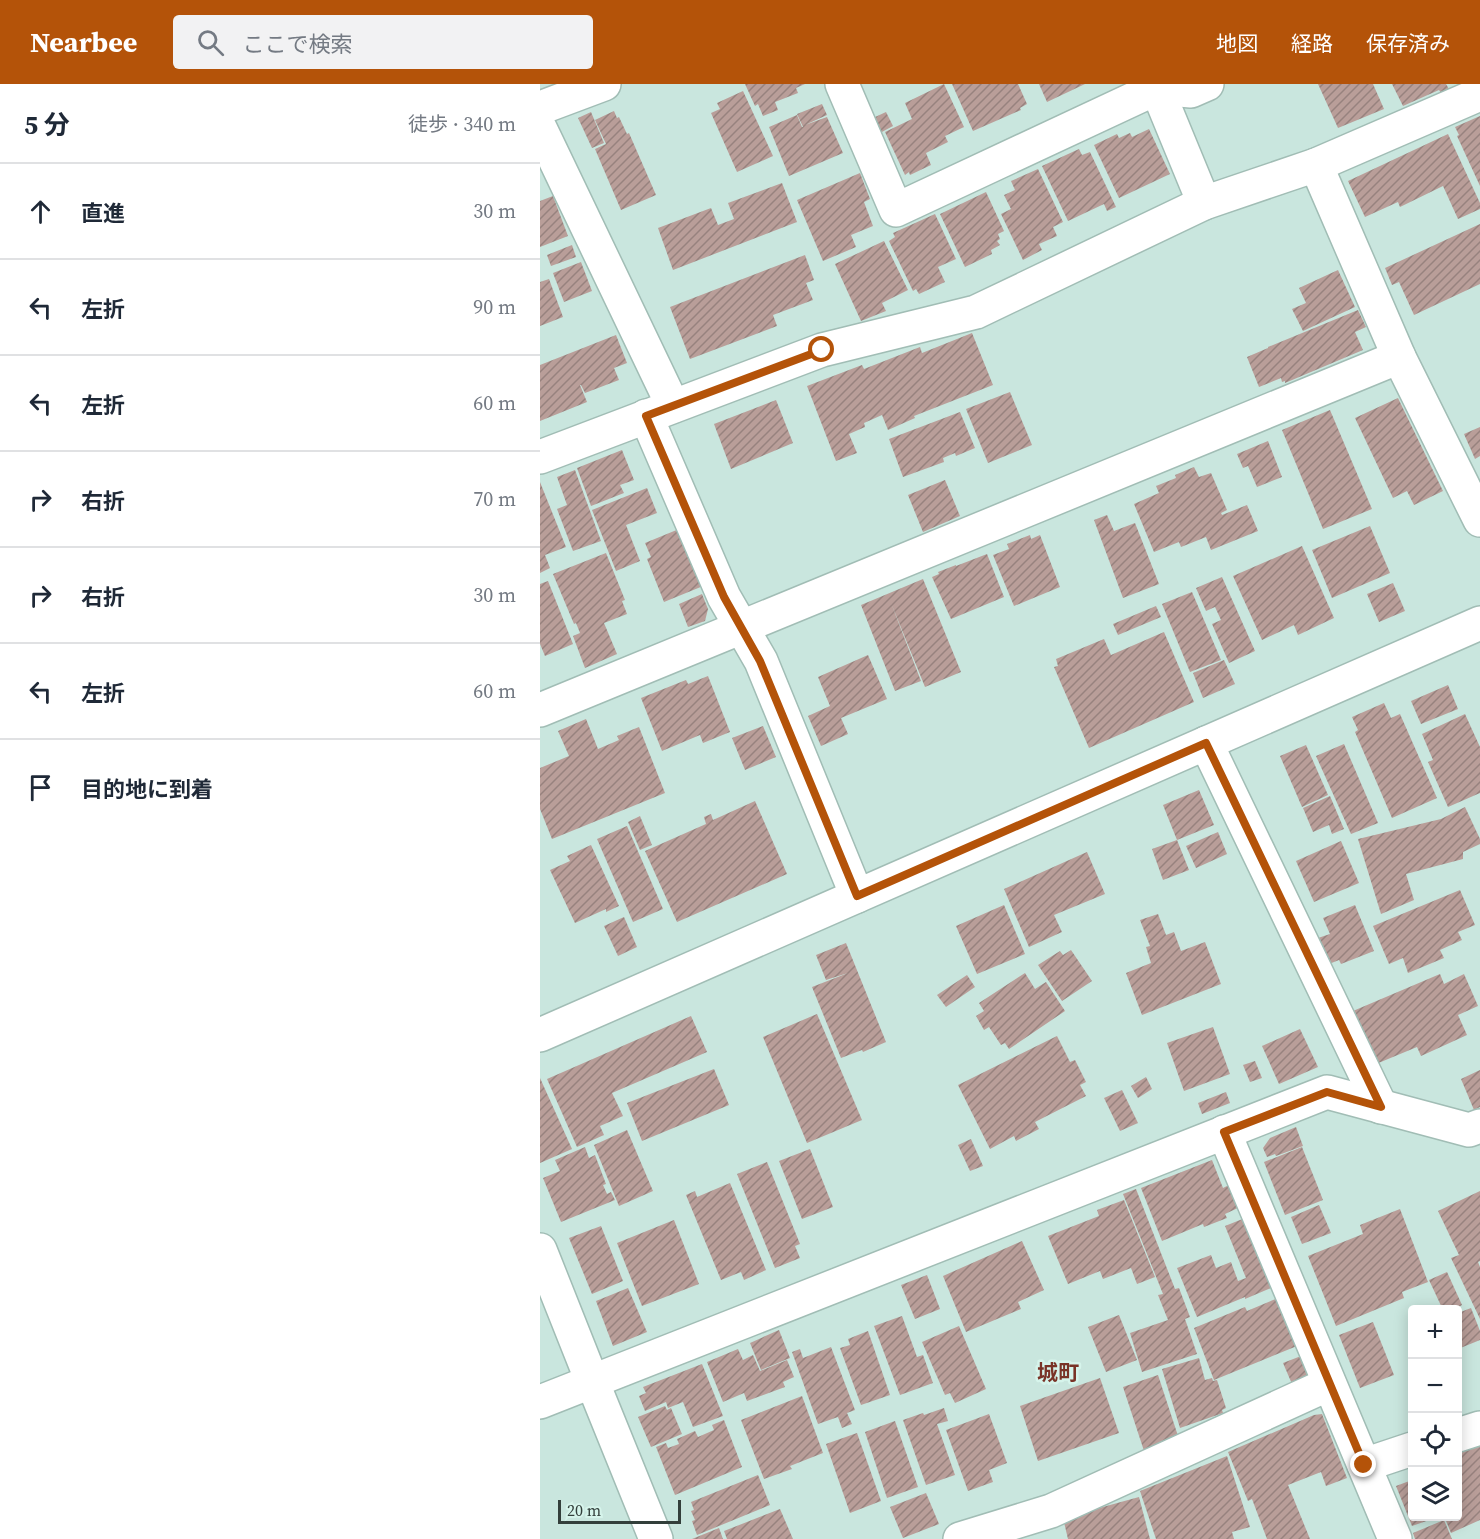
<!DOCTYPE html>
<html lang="ja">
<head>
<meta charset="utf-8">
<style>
	body { margin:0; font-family:"Source Serif 4","Noto Sans JP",serif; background:#f2f2f3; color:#1f2937 }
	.controls { position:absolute; right:18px; bottom:18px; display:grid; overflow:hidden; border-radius:6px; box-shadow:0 3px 15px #0003 }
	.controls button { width:54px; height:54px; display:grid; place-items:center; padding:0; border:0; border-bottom:2px solid #e0e1e3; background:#fff; color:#1f2937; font:30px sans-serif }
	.scale { position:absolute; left:18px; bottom:15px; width:123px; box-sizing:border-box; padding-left:6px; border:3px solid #333f3b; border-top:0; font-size:16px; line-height:21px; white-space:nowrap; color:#333f3b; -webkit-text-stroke:4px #d6f4eb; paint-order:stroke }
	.stop { position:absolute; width:18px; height:18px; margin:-14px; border:4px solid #b45309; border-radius:50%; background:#fff }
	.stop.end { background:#b45309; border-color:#fff; box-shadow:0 2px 6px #0008 }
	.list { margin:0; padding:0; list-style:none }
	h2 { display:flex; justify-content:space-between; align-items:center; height:78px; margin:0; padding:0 24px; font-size:26px }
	h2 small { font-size:20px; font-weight:400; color:#747a83 }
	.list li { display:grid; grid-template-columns:39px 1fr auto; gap:18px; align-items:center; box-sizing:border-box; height:96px; padding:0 24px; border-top:2px solid #e0e1e3 }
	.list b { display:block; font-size:22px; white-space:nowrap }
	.list em { font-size:20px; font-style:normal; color:#747a83 }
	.icon { flex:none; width:33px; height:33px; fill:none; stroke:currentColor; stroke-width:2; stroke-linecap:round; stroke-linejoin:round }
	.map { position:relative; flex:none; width:940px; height:1455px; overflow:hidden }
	header { display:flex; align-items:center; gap:36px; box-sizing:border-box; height:84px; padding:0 30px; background:#b45309; color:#fff }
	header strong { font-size:28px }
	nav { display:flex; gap:33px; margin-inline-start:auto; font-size:21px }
	.search { width:420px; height:54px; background:#f2f2f3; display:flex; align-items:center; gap:15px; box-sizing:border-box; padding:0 21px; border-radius:6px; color:#747a83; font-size:22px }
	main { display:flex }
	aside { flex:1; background:#fff }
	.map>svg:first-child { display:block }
	.building { fill:url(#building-hatch) }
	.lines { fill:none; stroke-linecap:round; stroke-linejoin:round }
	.street-casing { stroke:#a1bdb5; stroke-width:36 }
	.secondary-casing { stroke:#a1bdb5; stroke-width:36 }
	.street { stroke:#fff; stroke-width:33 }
	.secondary { stroke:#fff; stroke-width:33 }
	.route { stroke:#b45309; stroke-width:8 }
	.labels { text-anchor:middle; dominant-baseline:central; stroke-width:5; stroke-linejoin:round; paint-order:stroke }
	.quarter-label { font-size:21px; font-weight:bold; fill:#793327; stroke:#d6f4eb }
</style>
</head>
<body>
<header>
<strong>Nearbee</strong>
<div class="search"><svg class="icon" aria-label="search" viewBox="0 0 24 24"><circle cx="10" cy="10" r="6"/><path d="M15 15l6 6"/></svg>ここで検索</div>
<nav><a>地図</a><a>経路</a><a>保存済み</a></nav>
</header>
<main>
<aside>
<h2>5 分<small>徒歩 · 340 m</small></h2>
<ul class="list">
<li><svg class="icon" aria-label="ahead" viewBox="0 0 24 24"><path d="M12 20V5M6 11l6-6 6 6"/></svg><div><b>直進</b></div><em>30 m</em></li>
<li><svg class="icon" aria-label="left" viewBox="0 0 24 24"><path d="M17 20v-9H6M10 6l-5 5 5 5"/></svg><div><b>左折</b></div><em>90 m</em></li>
<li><svg class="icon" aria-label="left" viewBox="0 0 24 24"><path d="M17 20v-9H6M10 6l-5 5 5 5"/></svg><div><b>左折</b></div><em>60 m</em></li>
<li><svg class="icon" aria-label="right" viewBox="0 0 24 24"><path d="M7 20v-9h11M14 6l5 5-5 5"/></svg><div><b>右折</b></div><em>70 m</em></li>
<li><svg class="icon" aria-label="right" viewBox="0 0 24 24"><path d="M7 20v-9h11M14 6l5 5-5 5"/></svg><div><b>右折</b></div><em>30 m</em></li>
<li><svg class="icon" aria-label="left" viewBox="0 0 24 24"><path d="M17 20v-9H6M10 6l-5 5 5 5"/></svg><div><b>左折</b></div><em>60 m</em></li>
<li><svg class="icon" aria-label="arrive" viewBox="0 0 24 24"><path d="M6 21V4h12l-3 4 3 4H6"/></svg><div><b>目的地に到着</b></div></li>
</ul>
</aside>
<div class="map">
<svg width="940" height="1455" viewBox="0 0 940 1455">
	<defs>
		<pattern id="building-hatch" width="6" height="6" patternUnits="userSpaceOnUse" patternTransform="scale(1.5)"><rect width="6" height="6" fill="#b99e99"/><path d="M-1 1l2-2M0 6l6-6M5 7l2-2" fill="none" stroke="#97827e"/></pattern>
	</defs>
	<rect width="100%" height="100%" fill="#c9e6de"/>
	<g class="building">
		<polygon points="205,0 265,0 256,4 258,9 235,18 238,26 223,32 218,20 215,22"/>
		<polygon points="404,0 424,43 405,52 408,58 386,69 391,81 370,91 369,88 365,91 345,48 372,35 365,19"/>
		<polygon points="412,0 478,0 487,20 480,24 481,26 433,47"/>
		<polygon points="499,0 545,0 507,18"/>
		<polygon points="778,0 833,0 844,25 798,44"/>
		<polygon points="852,0 906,0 909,5 901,9 899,6 863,22"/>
		<polygon points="203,7 233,72 197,88 171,29 180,25 177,19"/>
		<polygon points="282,20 287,31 265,41 287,33 303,69 249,92 229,43 257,31 262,43 263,43 257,30"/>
		<polygon points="74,27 77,34 79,33 87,50 89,49 116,111 81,126 55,65 66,60 55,36"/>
		<polygon points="51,28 64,59 52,64 38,34"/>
		<polygon points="346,28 353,42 340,49 333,34"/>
		<polygon points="940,32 940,102 917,52 919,51 915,43"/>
		<polygon points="609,45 630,90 579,114 554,61 577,50 579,54 590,49 592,53"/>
		<polygon points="908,50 940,119 940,125 918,135 903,102 860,123 858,118 825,133 808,97"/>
		<polygon points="539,65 542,71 550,68 576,123 567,127 564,120 528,137 502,82"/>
		<polygon points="498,85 523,138 513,143 517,152 499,160 502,166 483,176 461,130 471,125 464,111 475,106 471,97"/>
		<polygon points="320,89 330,115 324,118 333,142 311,151 316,163 283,177 257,116"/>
		<polygon points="242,99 257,138 133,186 118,144 171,124 178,141 194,135 188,119"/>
		<polygon points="446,108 464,147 458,150 460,155 457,157 460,161 451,166 452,170 425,183 400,130"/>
		<polygon points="13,112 28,152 0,163 0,117"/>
		<polygon points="395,130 416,175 398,183 405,198 379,210 376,205 373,207 349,157 355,153 353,149"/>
		<polygon points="940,140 940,200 874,231 859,198 852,201 845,184"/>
		<polygon points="344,157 368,206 342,219 346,227 321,237 295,180"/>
		<polygon points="32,161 36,173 11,182 7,171"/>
		<polygon points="265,171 274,196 266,199 273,216 233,231 237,242 150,275 130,223"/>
		<polygon points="41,178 52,207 24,218 13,189"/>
		<polygon points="798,186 815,223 763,247 752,225 766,219 759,204"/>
		<polygon points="9,195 23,233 0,242 0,198"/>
		<polygon points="818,226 826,243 815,248 823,266 745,299 745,297 742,298 741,294 719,303 707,273 728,264 728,263"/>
		<polygon points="432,249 453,301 374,332 375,334 348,346 342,331 324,339 325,343 309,350 317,369 296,377 267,302 322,281 324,285 380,263 382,269"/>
		<polygon points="76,251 87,279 74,284 79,296 45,309 41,301 40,301 47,318 0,337 0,281"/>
		<polygon points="470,308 492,361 448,379 426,325"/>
		<polygon points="858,314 903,407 874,421 867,407 853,414 815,334"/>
		<polygon points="236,316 253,359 191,385 174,340"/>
		<polygon points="790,326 832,425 783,445 742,346"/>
		<polygon points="420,328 435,364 416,372 415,369 403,374 404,378 363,393 349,355"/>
		<polygon points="940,343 940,372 935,375 924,350"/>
		<polygon points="728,357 742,393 717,403 708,382 703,384 697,370"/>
		<polygon points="82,366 94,396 80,401 84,409 51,422 37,384"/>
		<polygon points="654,383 659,393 671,389 687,426 681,429 682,431 707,421 718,447 671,466 666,453 641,463 639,458 614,468 594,420 619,409 616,402 636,394 635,391"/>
		<polygon points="35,386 61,457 33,467 17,425 27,421 17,393"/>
		<polygon points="405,396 420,432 383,448 368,411"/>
		<polygon points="0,398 26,463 5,471 10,484 0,489"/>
		<polygon points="107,404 117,429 86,441 100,477 76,487 52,426"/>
		<polygon points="567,431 574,447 595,439 619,500 583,514 554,436"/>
		<polygon points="830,442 850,489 792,514 772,466"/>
		<polygon points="139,445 168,500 124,518 107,475 111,473 105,459"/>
		<polygon points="490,451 491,455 500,451 520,503 474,522 453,471 469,465 467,460"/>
		<polygon points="762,462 794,534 758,551 754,541 722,556 693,492"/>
		<polygon points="66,469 85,516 82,517 87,530 64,539 77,570 45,584 33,552 40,549 36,539 34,540 13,490"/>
		<polygon points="447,470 464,513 411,535 392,493 399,490 398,488 416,481 416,482"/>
		<polygon points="682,493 715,567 689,579 672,540 681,536 675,523 666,527 656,504"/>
		<polygon points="383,495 421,588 385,603 351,519 381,597 355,607 321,521"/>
		<polygon points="8,497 33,560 5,572 0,560 0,500"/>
		<polygon points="853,499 865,527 839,538 827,510"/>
		<polygon points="652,508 681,576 650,588 622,520"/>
		<polygon points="162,510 168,525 165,537 148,543 139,520"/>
		<polygon points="616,522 621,533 578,551 573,540"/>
		<polygon points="624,548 654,618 549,664 514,583 518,582 516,575 564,555 571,571"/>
		<polygon points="328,571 347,615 301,634 308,650 281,662 268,632 290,622 278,593"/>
		<polygon points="684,576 695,600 663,614 653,589"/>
		<polygon points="168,592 190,648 163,659 160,651 122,667 101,614 146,596 148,600"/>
		<polygon points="908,601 918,625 881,640 871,617"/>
		<polygon points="844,619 851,634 860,630 897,714 852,734 815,648 818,646 812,633"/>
		<polygon points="925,630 940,663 940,709 908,723 888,678 893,676 882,650"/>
		<polygon points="46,635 58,665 79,656 77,652 99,643 125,709 12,755 0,725 0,684 29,672 18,647"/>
		<polygon points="223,642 236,673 205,686 192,654"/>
		<polygon points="804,660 838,739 811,750 776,672"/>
		<polygon points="766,661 788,711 762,723 740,672"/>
		<polygon points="659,706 674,741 637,756 649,786 623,796 612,765 637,756 623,721"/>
		<polygon points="790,712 804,745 792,750 789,741 773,748 763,724"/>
		<polygon points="215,717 247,790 137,838 105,767 166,740 164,733 171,730 173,736"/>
		<polygon points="925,723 940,755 940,760 923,768 923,775 866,790 874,816 841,830 818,755 901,735"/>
		<polygon points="100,732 112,761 100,766 88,738"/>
		<polygon points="87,742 123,825 93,838 57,755"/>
		<polygon points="678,748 687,770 656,784 646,762"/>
		<polygon points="801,757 819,799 774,818 756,777"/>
		<polygon points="51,761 79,822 66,828 66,825 35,839 10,786 30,777 27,772"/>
		<polygon points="547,768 565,810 514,831 522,848 489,863 464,805"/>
		<polygon points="920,806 935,841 918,848 922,856 900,866 904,874 868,889 863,874 849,880 833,842"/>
		<polygon points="464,821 485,870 437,890 416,842"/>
		<polygon points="815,821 834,867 801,880 799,876 789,880 778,854 790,850 783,834"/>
		<polygon points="618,830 626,851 634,848 641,867 665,858 681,900 602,931 586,889 611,879 606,863 610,862 600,836"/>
		<polygon points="84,833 97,863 78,872 64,842"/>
		<polygon points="306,859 346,958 323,968 322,966 301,974 272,903 308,889 286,896 276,871"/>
		<polygon points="531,866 552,897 522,917 498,881 520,867 523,871"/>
		<polygon points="485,889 495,905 506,898 525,927 469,965 465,959 461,961 449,943 444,946 436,932 444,927 439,919"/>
		<polygon points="900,890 904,900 924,890 938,922 918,931 927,951 881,972 877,963 836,980 813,927"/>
		<polygon points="427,891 435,903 406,923 397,911"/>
		<polygon points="277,930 322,1036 267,1059 223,953"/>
		<polygon points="151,932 167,968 72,1009 83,1032 60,1042 64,1051 37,1063 7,995"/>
		<polygon points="673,943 690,990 644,1007 627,959"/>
		<polygon points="760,945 778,983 739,1000 722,962"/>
		<polygon points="517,952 530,978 535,976 546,998 540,1001 546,1012 495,1038 499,1045 476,1057 474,1052 450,1065 418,1001"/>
		<polygon points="715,977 722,994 710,998 703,981"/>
		<polygon points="174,985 189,1021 102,1057 87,1019"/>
		<polygon points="940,986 940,1023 934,1026 921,995"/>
		<polygon points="606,993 612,1005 598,1014 591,1002"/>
		<polygon points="0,994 32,1065 0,1079"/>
		<polygon points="582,1006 598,1039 580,1047 564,1014"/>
		<polygon points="686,1008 690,1019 662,1030 658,1019"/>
		<polygon points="756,1043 763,1062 736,1072 735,1070 727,1073 723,1064 730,1054"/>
		<polygon points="87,1046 113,1107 79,1122 54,1061"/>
		<polygon points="431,1055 443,1082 430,1087 418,1061"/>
		<polygon points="45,1063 49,1074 55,1071 66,1100 63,1101 67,1110 71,1108 75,1116 21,1138 3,1094 20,1087 15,1076"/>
		<polygon points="762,1063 783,1116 745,1131 724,1078"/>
		<polygon points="270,1065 293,1123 262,1135 239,1077"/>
		<polygon points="672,1076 683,1104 691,1100 700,1123 685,1130 687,1134 664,1143 663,1140 622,1157 601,1104"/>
		<polygon points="227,1078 260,1160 255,1162 260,1174 235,1184 197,1090"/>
		<polygon points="190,1099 226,1186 204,1196 201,1188 181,1196 146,1111 155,1107 157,1113"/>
		<polygon points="596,1105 635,1205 639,1204 650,1233 645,1235 657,1270 602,1288 590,1249 628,1236 618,1211 623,1210 583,1110"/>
		<polygon points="940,1107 940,1177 938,1178 940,1183 940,1235 911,1174 919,1171 898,1127"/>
		<polygon points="584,1116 615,1193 597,1200 591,1184 563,1195 560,1187 528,1200 508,1152 559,1132 557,1126"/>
		<polygon points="779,1121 791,1149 762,1160 751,1133"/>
		<polygon points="860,1125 888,1198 862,1208 864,1214 796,1242 768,1172 823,1150 820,1141"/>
		<polygon points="705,1134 733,1203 705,1215 705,1213 657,1233 637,1184 671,1171 676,1184 691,1178 698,1197 706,1194 685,1142"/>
		<polygon points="134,1136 159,1200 102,1222 77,1159"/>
		<polygon points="61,1142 83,1197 52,1210 29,1154"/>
		<polygon points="482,1157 504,1206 478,1218 481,1225 426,1248 403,1192"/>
		<polygon points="907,1188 922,1221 913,1226 903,1226 889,1196"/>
		<polygon points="387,1191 400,1225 375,1235 361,1201"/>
		<polygon points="88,1204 107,1248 73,1262 56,1217"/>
		<polygon points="738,1214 757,1262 674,1296 654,1244 705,1223 707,1227"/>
		<polygon points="931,1224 940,1247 940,1256 918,1265 918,1229"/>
		<polygon points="579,1231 597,1276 566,1288 548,1243"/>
		<polygon points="362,1232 377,1273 383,1271 393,1299 360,1311 334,1242"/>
		<polygon points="833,1238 854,1291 820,1304 799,1251"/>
		<polygon points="419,1242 446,1305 415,1319 410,1309 405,1311 382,1258"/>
		<polygon points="239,1246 250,1274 221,1286 210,1259"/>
		<polygon points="328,1247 350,1311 321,1321 300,1264 310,1261 308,1255"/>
		<polygon points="291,1263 315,1326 307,1329 312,1340 302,1344 298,1333 278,1340 252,1268 260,1265 263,1274"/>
		<polygon points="198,1265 203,1276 213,1271 220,1287 247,1276 254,1293 243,1298 245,1303 207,1317 204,1309 183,1318 167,1278"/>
		<polygon points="761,1272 770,1293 752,1300 743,1279"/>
		<polygon points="659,1274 665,1296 672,1294 673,1297 677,1296 686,1324 682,1326 683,1329 640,1344 622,1285"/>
		<polygon points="162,1280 183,1332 153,1343 143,1318 128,1324 126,1318 105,1327 99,1312 106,1309 103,1303"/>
		<polygon points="618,1291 641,1361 607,1376 583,1303"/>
		<polygon points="560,1294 579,1349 498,1377 480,1322"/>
		<polygon points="262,1312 283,1369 250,1382 252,1385 224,1395 201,1336"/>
		<polygon points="125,1322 127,1326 131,1324 142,1350 111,1363 98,1333"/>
		<polygon points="404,1324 408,1337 397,1340 415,1391 386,1401 363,1336 383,1329 384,1331"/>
		<polygon points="449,1330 467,1379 449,1386 453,1398 428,1407 406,1346"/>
		<polygon points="782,1330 807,1394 786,1402 781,1388 748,1401 770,1455 727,1455 712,1415 708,1417 688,1368 774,1331"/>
		<polygon points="184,1336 202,1383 135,1411 116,1363 126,1359 128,1364 139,1360 137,1355 155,1347 158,1353 174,1346 172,1341"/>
		<polygon points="355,1337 378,1403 347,1414 325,1348"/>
		<polygon points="317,1349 341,1417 310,1429 286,1360"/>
		<polygon points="940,1349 940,1436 911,1449 904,1432 918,1432 918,1358"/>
		<polygon points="687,1372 710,1443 692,1448 694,1455 616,1455 600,1407"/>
		<polygon points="218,1391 230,1421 157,1451 152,1437 155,1436 151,1427 154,1426 151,1418"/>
		<polygon points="872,1396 872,1432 898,1433 872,1442 856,1402"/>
		<polygon points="386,1409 399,1440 363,1454 350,1423"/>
		<polygon points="599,1413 610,1455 528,1455 523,1434"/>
		<polygon points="240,1425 253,1455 187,1455 184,1447"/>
		<polygon points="904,1436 912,1455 875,1455 873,1449"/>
		<polygon points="179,1444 183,1455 152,1455"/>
	</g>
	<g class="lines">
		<g class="street-casing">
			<g id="street">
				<polyline points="302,0 356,126 617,4 651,7 667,0"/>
				<polyline points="615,0 664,119"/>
				<polyline points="0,24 64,0"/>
				<polyline points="0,44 133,322"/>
				<polyline points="776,81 859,273 940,436"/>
				<polyline points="106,332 184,513 221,577 317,812"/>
				<polyline points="0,373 282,266 436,228 664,119 776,81 940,10"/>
				<polyline points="0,626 859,273"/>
				<polyline points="666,659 841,1023"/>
				<polyline points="684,1048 855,1455"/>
				<polyline points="0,1166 52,1297 116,1455"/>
				<polyline points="0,1318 787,1008 929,1046 940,1042"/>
				<polyline points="918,1351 940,1344"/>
				<polyline points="824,1381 872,1365"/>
				<polyline points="420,1455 511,1427 789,1300"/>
			</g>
		</g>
		<g class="secondary-casing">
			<polyline id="secondary" points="0,951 940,539"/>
		</g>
		<use href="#street" class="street"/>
		<use href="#secondary" class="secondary"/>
	</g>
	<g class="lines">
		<polyline class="route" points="282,266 106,332 184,513 220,577 317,812 666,659 841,1023 787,1008 684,1048 824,1381"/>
	</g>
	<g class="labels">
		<g class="quarter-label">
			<text x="518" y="1288">城町</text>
		</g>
	</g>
</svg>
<div class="controls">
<button>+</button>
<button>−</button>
<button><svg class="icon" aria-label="locate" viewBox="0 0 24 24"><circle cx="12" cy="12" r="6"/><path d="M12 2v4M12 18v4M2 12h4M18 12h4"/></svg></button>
<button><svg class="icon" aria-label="layers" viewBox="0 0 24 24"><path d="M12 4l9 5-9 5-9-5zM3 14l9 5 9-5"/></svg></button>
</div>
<div class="scale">20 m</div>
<div class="stop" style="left:282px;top:266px"></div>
<div class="stop end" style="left:824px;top:1381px"></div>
</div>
</main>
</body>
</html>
